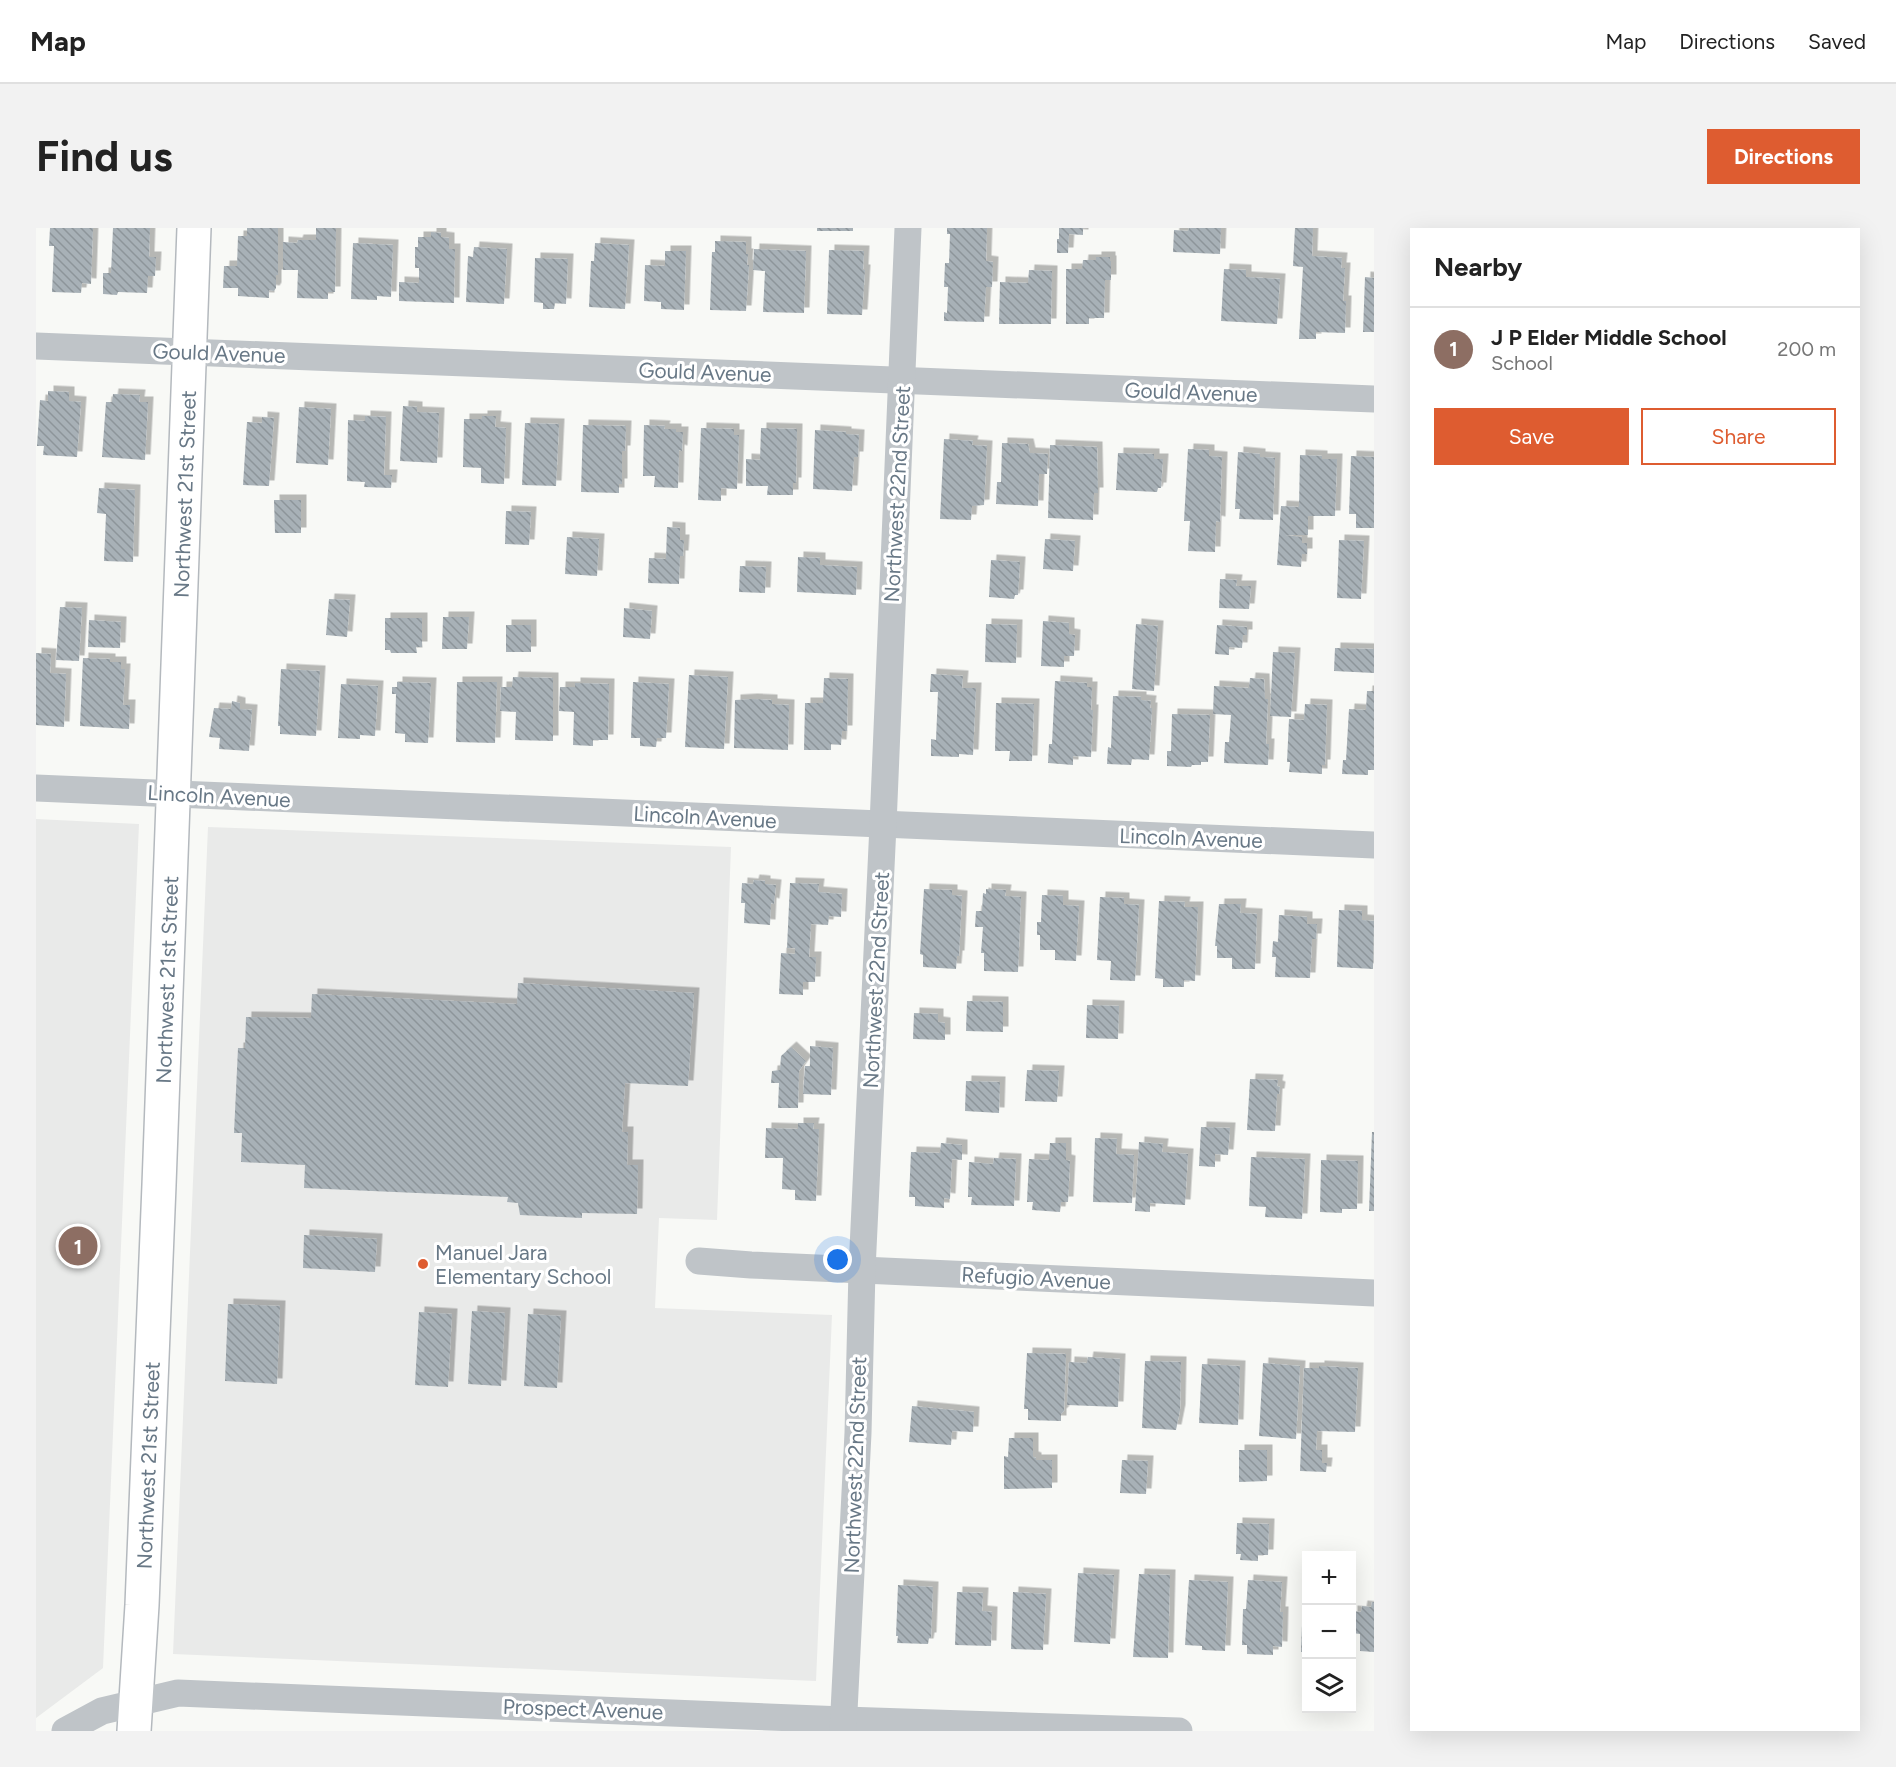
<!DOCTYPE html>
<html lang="en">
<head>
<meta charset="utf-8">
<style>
	body { margin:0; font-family:Figtree,sans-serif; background:#f2f2f2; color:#222 }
	.controls { position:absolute; right:18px; bottom:18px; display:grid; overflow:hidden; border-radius:0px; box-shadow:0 6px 24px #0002 }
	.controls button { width:54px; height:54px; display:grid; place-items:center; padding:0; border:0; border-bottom:2px solid #e0e0e0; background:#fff; color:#222; font:30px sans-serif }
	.you { position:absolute; left:802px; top:1032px; width:21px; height:21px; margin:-15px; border:4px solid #fff; border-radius:50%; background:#1a73e8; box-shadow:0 0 0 9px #1a73e833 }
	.badge { display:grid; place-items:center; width:39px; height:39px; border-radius:50%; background:#de5c30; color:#fff; font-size:20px; font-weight:700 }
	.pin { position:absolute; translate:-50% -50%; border:3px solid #fff; box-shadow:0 2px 6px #0006 }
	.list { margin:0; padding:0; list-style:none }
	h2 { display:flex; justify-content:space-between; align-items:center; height:78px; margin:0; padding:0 24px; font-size:26px }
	h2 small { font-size:20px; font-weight:400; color:#767676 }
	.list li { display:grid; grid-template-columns:39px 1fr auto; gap:18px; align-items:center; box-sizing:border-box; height:84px; padding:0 24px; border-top:2px solid #e0e0e0 }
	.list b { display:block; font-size:22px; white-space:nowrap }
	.list p { margin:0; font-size:20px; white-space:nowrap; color:#767676 }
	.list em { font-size:20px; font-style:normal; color:#767676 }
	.actions { display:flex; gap:12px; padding:18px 24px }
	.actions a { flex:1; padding:14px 0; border:2px solid #de5c30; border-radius:0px; text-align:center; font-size:21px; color:#de5c30 }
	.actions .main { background:#de5c30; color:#fff }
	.icon { flex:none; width:33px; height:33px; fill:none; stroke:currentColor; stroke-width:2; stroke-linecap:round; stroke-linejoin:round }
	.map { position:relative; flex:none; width:1338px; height:1503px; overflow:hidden; border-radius:0px }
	header { display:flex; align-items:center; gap:36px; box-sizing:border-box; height:84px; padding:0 30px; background:#fff; border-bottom:2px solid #e0e0e0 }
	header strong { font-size:28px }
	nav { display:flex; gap:33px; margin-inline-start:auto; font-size:21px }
	.intro { display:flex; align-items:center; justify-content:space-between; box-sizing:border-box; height:144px; padding:0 36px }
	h1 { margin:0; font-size:42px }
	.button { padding:15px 27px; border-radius:0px; background:#de5c30; color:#fff; font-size:21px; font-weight:700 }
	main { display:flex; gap:36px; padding:0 36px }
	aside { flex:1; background:#fff; border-radius:0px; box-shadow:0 6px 24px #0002 }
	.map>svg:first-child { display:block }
	.built { fill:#e9eae9 }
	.building { fill:url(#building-back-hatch); filter:url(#shadow) }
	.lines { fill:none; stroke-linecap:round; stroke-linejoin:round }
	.secondary-casing { stroke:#b4b9be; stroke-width:36 }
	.street { stroke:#bfc4c8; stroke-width:27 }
	.secondary { stroke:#fff; stroke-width:33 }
	.poi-dot { fill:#de5c30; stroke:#fff; stroke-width:2 }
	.labels { text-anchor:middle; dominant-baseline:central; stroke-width:6; stroke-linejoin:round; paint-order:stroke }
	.street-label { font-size:21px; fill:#687886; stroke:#fff }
	.poi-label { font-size:21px; fill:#687886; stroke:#fff; text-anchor:start }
</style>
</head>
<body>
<header>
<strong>Map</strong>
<nav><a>Map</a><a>Directions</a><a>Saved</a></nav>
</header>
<div class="intro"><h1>Find us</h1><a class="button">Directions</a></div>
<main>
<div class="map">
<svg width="1338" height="1503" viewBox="0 0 1338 1503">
	<defs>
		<pattern id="building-back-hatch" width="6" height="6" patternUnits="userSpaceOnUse" patternTransform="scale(1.5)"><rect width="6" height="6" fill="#a8b1b7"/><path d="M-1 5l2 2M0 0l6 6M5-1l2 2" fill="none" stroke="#8d959a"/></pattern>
		<filter id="shadow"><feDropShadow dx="5.5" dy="-5.5" stdDeviation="0" flood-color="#0004"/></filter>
	</defs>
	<rect width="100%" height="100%" fill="#f8f9f6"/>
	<g class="built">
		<polygon points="0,591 103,596 67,1440 0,1490"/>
		<polygon points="172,599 695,619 681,992 623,990 619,1080 796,1087 780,1453 137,1426"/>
	</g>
	<g class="building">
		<polygon points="14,0 57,0 55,56 46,55 45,65 16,64 18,18 13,18"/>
		<polygon points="77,0 114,0 113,29 120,29 119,48 112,48 111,65 82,64 81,67 67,66 67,45 75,45"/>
		<polygon points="211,0 242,0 242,47 240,47 240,60 238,63 233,62 233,70 202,68 202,60 187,60 188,38 201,38 202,8 211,8"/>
		<polygon points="280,0 300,0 299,64 292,64 292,71 261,70 262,42 247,42 247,14 261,15 262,12 280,12"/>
		<rect x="781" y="0" width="36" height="3"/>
		<polygon points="911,0 951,0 950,33 957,34 956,59 950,59 948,94 908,93 908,84 911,85 912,59 908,59 909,35 913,35 914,6 911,6"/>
		<polygon points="1023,0 1047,0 1047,7 1033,6 1032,25 1021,25 1021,11 1023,11"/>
		<polygon points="1153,0 1185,0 1184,26 1137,24 1138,2 1152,3"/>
		<polygon points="1259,0 1277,0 1276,28 1306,30 1305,40 1309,40 1307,73 1310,73 1309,105 1280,104 1280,111 1263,111 1267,39 1257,38"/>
		<polygon points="395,4 405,5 405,9 413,10 413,21 419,21 418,75 363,73 363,54 383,55 383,40 379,40 379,19 382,19 382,9 395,9"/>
		<polygon points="679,13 710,14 710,26 712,26 711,37 713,37 710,83 674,82 676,24 679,24"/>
		<polygon points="317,15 357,17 355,69 341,68 341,72 315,71"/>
		<polygon points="559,15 593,17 589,81 553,79 555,33 558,33"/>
		<polygon points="438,19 471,21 468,76 430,74 432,28 437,29"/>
		<polygon points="718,21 770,23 768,85 727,84 729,43 717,42"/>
		<polygon points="793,22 828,23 827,42 829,42 826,87 791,86"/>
		<polygon points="629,23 650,23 648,82 625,81 625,74 608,73 609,37 629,38"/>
		<polygon points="1060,29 1074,29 1074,33 1075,33 1075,52 1069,52 1068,90 1053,90 1053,96 1030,96 1030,41 1046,41 1047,32 1060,32"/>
		<polygon points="499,30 532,31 530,76 519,75 518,81 507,81 507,75 498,74"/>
		<polygon points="1188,41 1210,42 1210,49 1244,51 1241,96 1185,93"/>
		<polygon points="993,42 1016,43 1015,96 963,96 964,54 992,55"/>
		<polygon points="1329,49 1338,50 1338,104 1327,104"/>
		<polygon points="12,163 33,164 33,173 45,174 41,229 7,227 8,218 1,218 4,172 12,173"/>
		<polygon points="77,166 104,167 103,174 112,174 109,232 66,229 70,174 76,174"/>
		<polygon points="367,178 381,179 381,184 403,185 401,235 364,233"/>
		<polygon points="263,179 295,181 292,237 260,235"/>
		<polygon points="329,188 350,189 348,247 356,247 355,260 328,259 329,254 311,253 312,192 329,193"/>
		<polygon points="446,188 460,188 459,199 470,200 468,256 445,255 445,240 427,239 428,191 446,191"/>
		<polygon points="226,189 238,190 233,258 207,257 211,194 226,195"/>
		<polygon points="489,195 523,196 520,258 486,257"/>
		<polygon points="547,197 590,198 589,223 586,223 586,256 583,256 583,265 545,264"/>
		<polygon points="608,197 629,198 628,201 640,201 640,204 647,204 646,223 643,222 642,260 618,259 619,248 607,248"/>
		<polygon points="665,200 698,201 698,207 703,207 701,261 685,260 685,273 662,272"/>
		<polygon points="725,200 761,201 760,255 757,255 757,267 731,267 732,258 710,258 710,231 724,232"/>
		<polygon points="779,202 810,204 810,206 823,207 822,229 818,229 816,263 777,261"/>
		<polygon points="908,211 937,213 936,217 951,218 948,277 936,278 935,292 904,291"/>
		<polygon points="966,215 992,216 994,225 1012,226 1011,246 1003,246 1002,278 960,276 961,254 965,254"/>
		<polygon points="1014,217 1061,219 1062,265 1058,265 1057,292 1012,290"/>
		<polygon points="1152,221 1173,222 1173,228 1186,229 1184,294 1180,293 1179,324 1152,323 1154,293 1148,293"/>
		<polygon points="1202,224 1224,226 1224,229 1239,230 1237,292 1203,291 1204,281 1199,281"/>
		<polygon points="1082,225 1118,226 1118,231 1127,231 1125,260 1122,260 1121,264 1080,262"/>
		<polygon points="1264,227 1286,228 1286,231 1301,231 1299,288 1272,288 1272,307 1249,307 1266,309 1266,315 1271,315 1271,326 1266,326 1265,339 1241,337 1245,278 1263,279"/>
		<polygon points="1315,228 1338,229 1338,300 1320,300 1320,286 1313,286"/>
		<polygon points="63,260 99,262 97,334 68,333 70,286 61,285"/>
		<polygon points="238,272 265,272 265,305 239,305"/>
		<polygon points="470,283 495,284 493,317 469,316"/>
		<polygon points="631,299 644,300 644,312 648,312 647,328 644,328 643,356 612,355 613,330 630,331"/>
		<polygon points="531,309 563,311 561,348 529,346"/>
		<polygon points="1009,311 1039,313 1037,343 1007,341"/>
		<polygon points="1303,312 1328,313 1325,371 1301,370"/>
		<polygon points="762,329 784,330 784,337 821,339 820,367 761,364"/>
		<polygon points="955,332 984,334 982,367 979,367 978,371 953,369"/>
		<polygon points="704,338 730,339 729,365 703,364"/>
		<polygon points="1184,351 1201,352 1200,358 1215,358 1213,381 1183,380"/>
		<polygon points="293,371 314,372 311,409 290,407"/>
		<polygon points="24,379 46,380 43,433 20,432"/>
		<polygon points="588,380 616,383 614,411 587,409"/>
		<polygon points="407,389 433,389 431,421 406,421"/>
		<polygon points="349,390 386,390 386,419 380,419 381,425 355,425 354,422 349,422"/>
		<polygon points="53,392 85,394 84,420 52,419"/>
		<polygon points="1007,393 1033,395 1033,406 1039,407 1038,428 1028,428 1028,439 1005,438"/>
		<polygon points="950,396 981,397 980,435 949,434"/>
		<polygon points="1100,396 1122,398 1118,463 1096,461"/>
		<rect x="470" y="397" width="25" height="27"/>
		<polygon points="1181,397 1211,399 1211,407 1207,407 1206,420 1193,419 1193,427 1179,426"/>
		<polygon points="1299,420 1338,421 1338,445 1298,443"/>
		<polygon points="1237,424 1259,425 1255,489 1234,488"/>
		<polygon points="0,425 15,426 14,445 30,446 28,499 0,497"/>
		<polygon points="47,430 74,431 74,434 85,434 85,441 89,441 87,477 94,477 93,501 44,498"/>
		<polygon points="245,441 284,443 280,508 244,506 244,498 242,498"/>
		<polygon points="895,446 927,448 926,460 940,460 937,527 923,526 923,529 895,528 895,511 900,512 902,464 894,464"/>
		<polygon points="653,447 692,449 688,521 649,519"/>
		<polygon points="477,449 517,450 517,513 479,512 480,484 464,483 465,459 476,459"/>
		<polygon points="788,450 812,451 811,503 806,503 805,517 795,516 795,522 768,522 769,475 787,475"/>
		<polygon points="1214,450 1228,451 1229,471 1232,471 1230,516 1233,516 1232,537 1188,535 1189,514 1193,514 1195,487 1177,486 1178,458 1213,460"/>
		<polygon points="1019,453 1051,455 1051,459 1056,459 1055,482 1057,482 1055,529 1037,528 1037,537 1012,535 1013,516 1016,516"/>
		<polygon points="361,454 395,455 392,515 369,514 369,506 359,505 360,466 356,466 356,459 361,459"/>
		<polygon points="421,454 461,454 459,515 420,514"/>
		<polygon points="597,454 633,456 630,510 621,510 620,519 604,518 604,510 595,510"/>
		<polygon points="539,455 573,456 572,512 557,512 557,518 537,517 538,484 523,483 524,459 539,459"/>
		<polygon points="305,456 342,458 339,508 324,507 324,511 302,510"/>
		<polygon points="1331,463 1338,463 1338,542 1332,542 1332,547 1306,546 1307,532 1310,532 1313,481 1330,482"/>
		<polygon points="1077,468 1105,469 1105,472 1115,473 1114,480 1116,480 1113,532 1096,531 1095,537 1071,536 1072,519 1075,520"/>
		<polygon points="716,471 736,472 736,476 753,477 752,522 698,520 699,472"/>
		<polygon points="196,473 204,475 204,481 216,482 213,523 183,521 184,510 173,509 178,480 195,481"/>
		<polygon points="960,475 998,476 996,533 973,533 974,523 959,523"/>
		<polygon points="1269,476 1291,477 1289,537 1286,537 1286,546 1253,544 1254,534 1251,534 1253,491 1268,492"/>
		<polygon points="1136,486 1174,487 1172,534 1165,534 1165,537 1156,537 1155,539 1131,538 1131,523 1135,523"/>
		<polygon points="718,652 729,653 729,656 740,657 738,676 735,675 734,697 708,695 709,675 705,675 706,655 717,656"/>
		<polygon points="754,655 783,656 782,664 806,666 805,689 793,688 792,697 775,696 773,729 780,729 779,754 767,754 767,767 743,766 745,725 759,726 759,720 751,720"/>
		<polygon points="888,661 916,662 916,667 926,668 923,728 921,728 920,741 887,739 887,727 884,726"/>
		<polygon points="950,661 970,662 969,668 985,669 982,744 948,743 948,725 945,725 947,699 939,699 940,683 946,683 947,665 950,666"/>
		<polygon points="1006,667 1027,668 1027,677 1043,678 1040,733 1019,732 1019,722 1004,722 1004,707 1001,707 1001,694 1005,694"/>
		<polygon points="1064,669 1088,670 1088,676 1103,677 1099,753 1074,752 1075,733 1061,732"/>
		<polygon points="1123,673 1149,674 1148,679 1162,679 1159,753 1148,752 1148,759 1127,759 1127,751 1119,750"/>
		<polygon points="1183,676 1205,676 1204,685 1221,686 1219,741 1196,741 1196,730 1181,730 1181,718 1179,718"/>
		<polygon points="1303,682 1326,683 1326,692 1338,693 1337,741 1301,739"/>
		<polygon points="1243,687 1271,689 1271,696 1281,696 1280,711 1276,711 1274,750 1239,749 1240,729 1236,729 1237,713 1242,714"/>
		<polygon points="482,755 658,765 652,858 589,855 586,904 592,904 591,937 602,937 601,986 546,985 546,990 484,987 482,975 471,974 472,969 268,960 269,937 205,934 206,905 198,905 202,820 209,820 210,789 275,790 276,766 481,776"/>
		<polygon points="931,773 967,774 967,804 930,803"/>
		<polygon points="1051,777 1083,778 1082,811 1050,810"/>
		<polygon points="878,785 902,786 902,794 909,795 909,812 877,811"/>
		<polygon points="774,818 797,820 795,867 767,866 769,838 774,838"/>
		<polygon points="755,819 770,833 763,843 762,880 742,880 743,855 735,855 736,843 744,842 745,828"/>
		<polygon points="991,842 1023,843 1021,874 989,873"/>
		<polygon points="1214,851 1242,852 1241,858 1244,859 1243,866 1241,866 1239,903 1211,902"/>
		<polygon points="930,853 964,854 963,885 929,883"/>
		<polygon points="762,895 778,895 777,901 783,901 780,973 759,972 759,962 746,961 747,930 729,930 730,900 762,901"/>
		<polygon points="1165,899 1194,900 1192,927 1179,926 1179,939 1163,938"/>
		<polygon points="1336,904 1338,904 1338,983 1333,983"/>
		<polygon points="1059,910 1081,911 1080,926 1098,927 1096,975 1057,974"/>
		<polygon points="1103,914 1127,916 1126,924 1152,926 1149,977 1114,975 1114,984 1099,983"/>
		<polygon points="905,915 926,917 926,932 916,931 914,971 908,970 908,980 879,978 879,969 873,969 875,924 904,925"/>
		<polygon points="1014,915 1030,915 1030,932 1034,933 1032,974 1025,974 1024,984 996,982 997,974 991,974 993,931 1013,932"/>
		<polygon points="1215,929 1269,931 1266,991 1229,989 1230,979 1213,978"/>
		<polygon points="958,930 980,931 978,978 935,977 936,969 932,969 933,934 957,936"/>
		<polygon points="1285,932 1322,933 1321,981 1306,981 1306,985 1284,984"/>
		<polygon points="268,1007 341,1011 339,1044 267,1040"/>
		<polygon points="192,1076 244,1078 241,1156 189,1153"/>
		<polygon points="436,1083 469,1085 465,1158 432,1156"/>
		<polygon points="383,1084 416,1086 412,1159 379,1157"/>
		<polygon points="492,1086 525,1088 521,1160 488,1158"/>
		<polygon points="991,1125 1030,1126 1028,1183 1025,1186 1025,1193 992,1192 992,1181 988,1181"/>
		<polygon points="1052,1129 1084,1131 1082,1179 1031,1177 1033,1134 1051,1135"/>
		<polygon points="1109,1133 1145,1134 1144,1182 1140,1202 1106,1200"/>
		<polygon points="1227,1135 1264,1138 1260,1211 1223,1208"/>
		<polygon points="1166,1136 1204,1138 1202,1197 1163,1195"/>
		<polygon points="1283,1138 1322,1140 1319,1204 1281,1203 1280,1222 1286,1222 1286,1235 1291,1235 1290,1244 1264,1243 1268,1140 1283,1140"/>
		<polygon points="876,1178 938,1184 937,1204 916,1203 915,1217 873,1214"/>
		<polygon points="973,1210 997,1210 997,1229 1000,1230 1000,1232 1016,1232 1016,1260 968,1261 968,1228 972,1229"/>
		<polygon points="1203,1222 1231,1222 1231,1253 1203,1254"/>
		<polygon points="1086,1232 1112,1233 1110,1266 1084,1265"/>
		<polygon points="1201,1295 1233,1296 1232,1327 1222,1327 1222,1333 1204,1332 1205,1326 1200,1326"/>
		<polygon points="1042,1345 1078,1347 1074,1416 1038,1414"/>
		<polygon points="1103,1346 1134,1347 1132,1430 1097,1429"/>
		<polygon points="1153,1352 1192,1354 1189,1423 1166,1422 1166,1418 1149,1417"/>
		<polygon points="1212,1352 1246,1354 1244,1384 1247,1384 1246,1419 1237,1418 1237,1427 1211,1426 1211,1417 1206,1417 1207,1381 1210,1381"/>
		<polygon points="862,1357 897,1359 895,1410 893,1410 892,1416 861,1415 862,1408 860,1408"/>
		<polygon points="921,1364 947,1365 946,1383 956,1384 955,1418 919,1417"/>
		<polygon points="977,1364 1010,1366 1007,1422 975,1421"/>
		<polygon points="1267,1371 1270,1371 1270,1424 1265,1424"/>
		<polygon points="1336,1374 1338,1374 1338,1424 1324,1423 1324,1406 1316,1405 1316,1383 1325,1384 1326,1378 1335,1379"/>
	</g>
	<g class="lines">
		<g class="secondary-casing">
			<g id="secondary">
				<path id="s1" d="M98,1503L106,1377L123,957L158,0"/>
			</g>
		</g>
		<g class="street">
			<polyline points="0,118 1338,171"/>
			<polyline points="0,560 1338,617"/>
			<polyline points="663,1033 715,1037 1338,1065"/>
			<polyline points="29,1503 66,1483 142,1465 808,1492 1143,1503"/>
			<polyline points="807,1503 822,1205 826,1042 847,597 872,0"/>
		</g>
		<use href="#secondary" class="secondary"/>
	</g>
	<circle class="poi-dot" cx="387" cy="1036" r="6"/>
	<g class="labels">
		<g class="street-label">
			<text transform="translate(183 125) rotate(2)">Gould Avenue</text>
			<text transform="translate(669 144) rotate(2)">Gould Avenue</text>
			<text transform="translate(1155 164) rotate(2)">Gould Avenue</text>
			<text stroke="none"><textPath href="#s1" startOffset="1238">Northwest 21st Street</textPath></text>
			<text transform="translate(861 266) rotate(-87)">Northwest 22nd Street</text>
			<text transform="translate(183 568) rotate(3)">Lincoln Avenue</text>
			<text transform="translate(669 589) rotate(3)">Lincoln Avenue</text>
			<text transform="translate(1155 610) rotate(2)">Lincoln Avenue</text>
			<text stroke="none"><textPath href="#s1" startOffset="752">Northwest 21st Street</textPath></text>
			<text transform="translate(840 752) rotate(-87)">Northwest 22nd Street</text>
			<text transform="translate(1000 1050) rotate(3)">Refugio Avenue</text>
			<text stroke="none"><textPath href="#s1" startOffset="266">Northwest 21st Street</textPath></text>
			<text transform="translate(819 1237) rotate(-88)">Northwest 22nd Street</text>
			<text transform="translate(547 1481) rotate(2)">Prospect Avenue</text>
		</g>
		<g class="poi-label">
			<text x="399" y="1024">Manuel Jara<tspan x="399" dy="24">Elementary School</tspan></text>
		</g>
	</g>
</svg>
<div class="controls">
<button>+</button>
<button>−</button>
<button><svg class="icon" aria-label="layers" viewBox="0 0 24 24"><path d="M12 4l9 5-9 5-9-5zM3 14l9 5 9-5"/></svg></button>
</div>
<div class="you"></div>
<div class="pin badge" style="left:42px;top:1018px;background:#8d6e63">1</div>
</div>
<aside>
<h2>Nearby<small></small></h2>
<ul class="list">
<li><span class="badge" style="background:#8d6e63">1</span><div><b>J P Elder Middle School</b><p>School</p></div><em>200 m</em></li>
</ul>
<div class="actions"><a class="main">Save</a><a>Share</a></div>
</aside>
</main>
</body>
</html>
